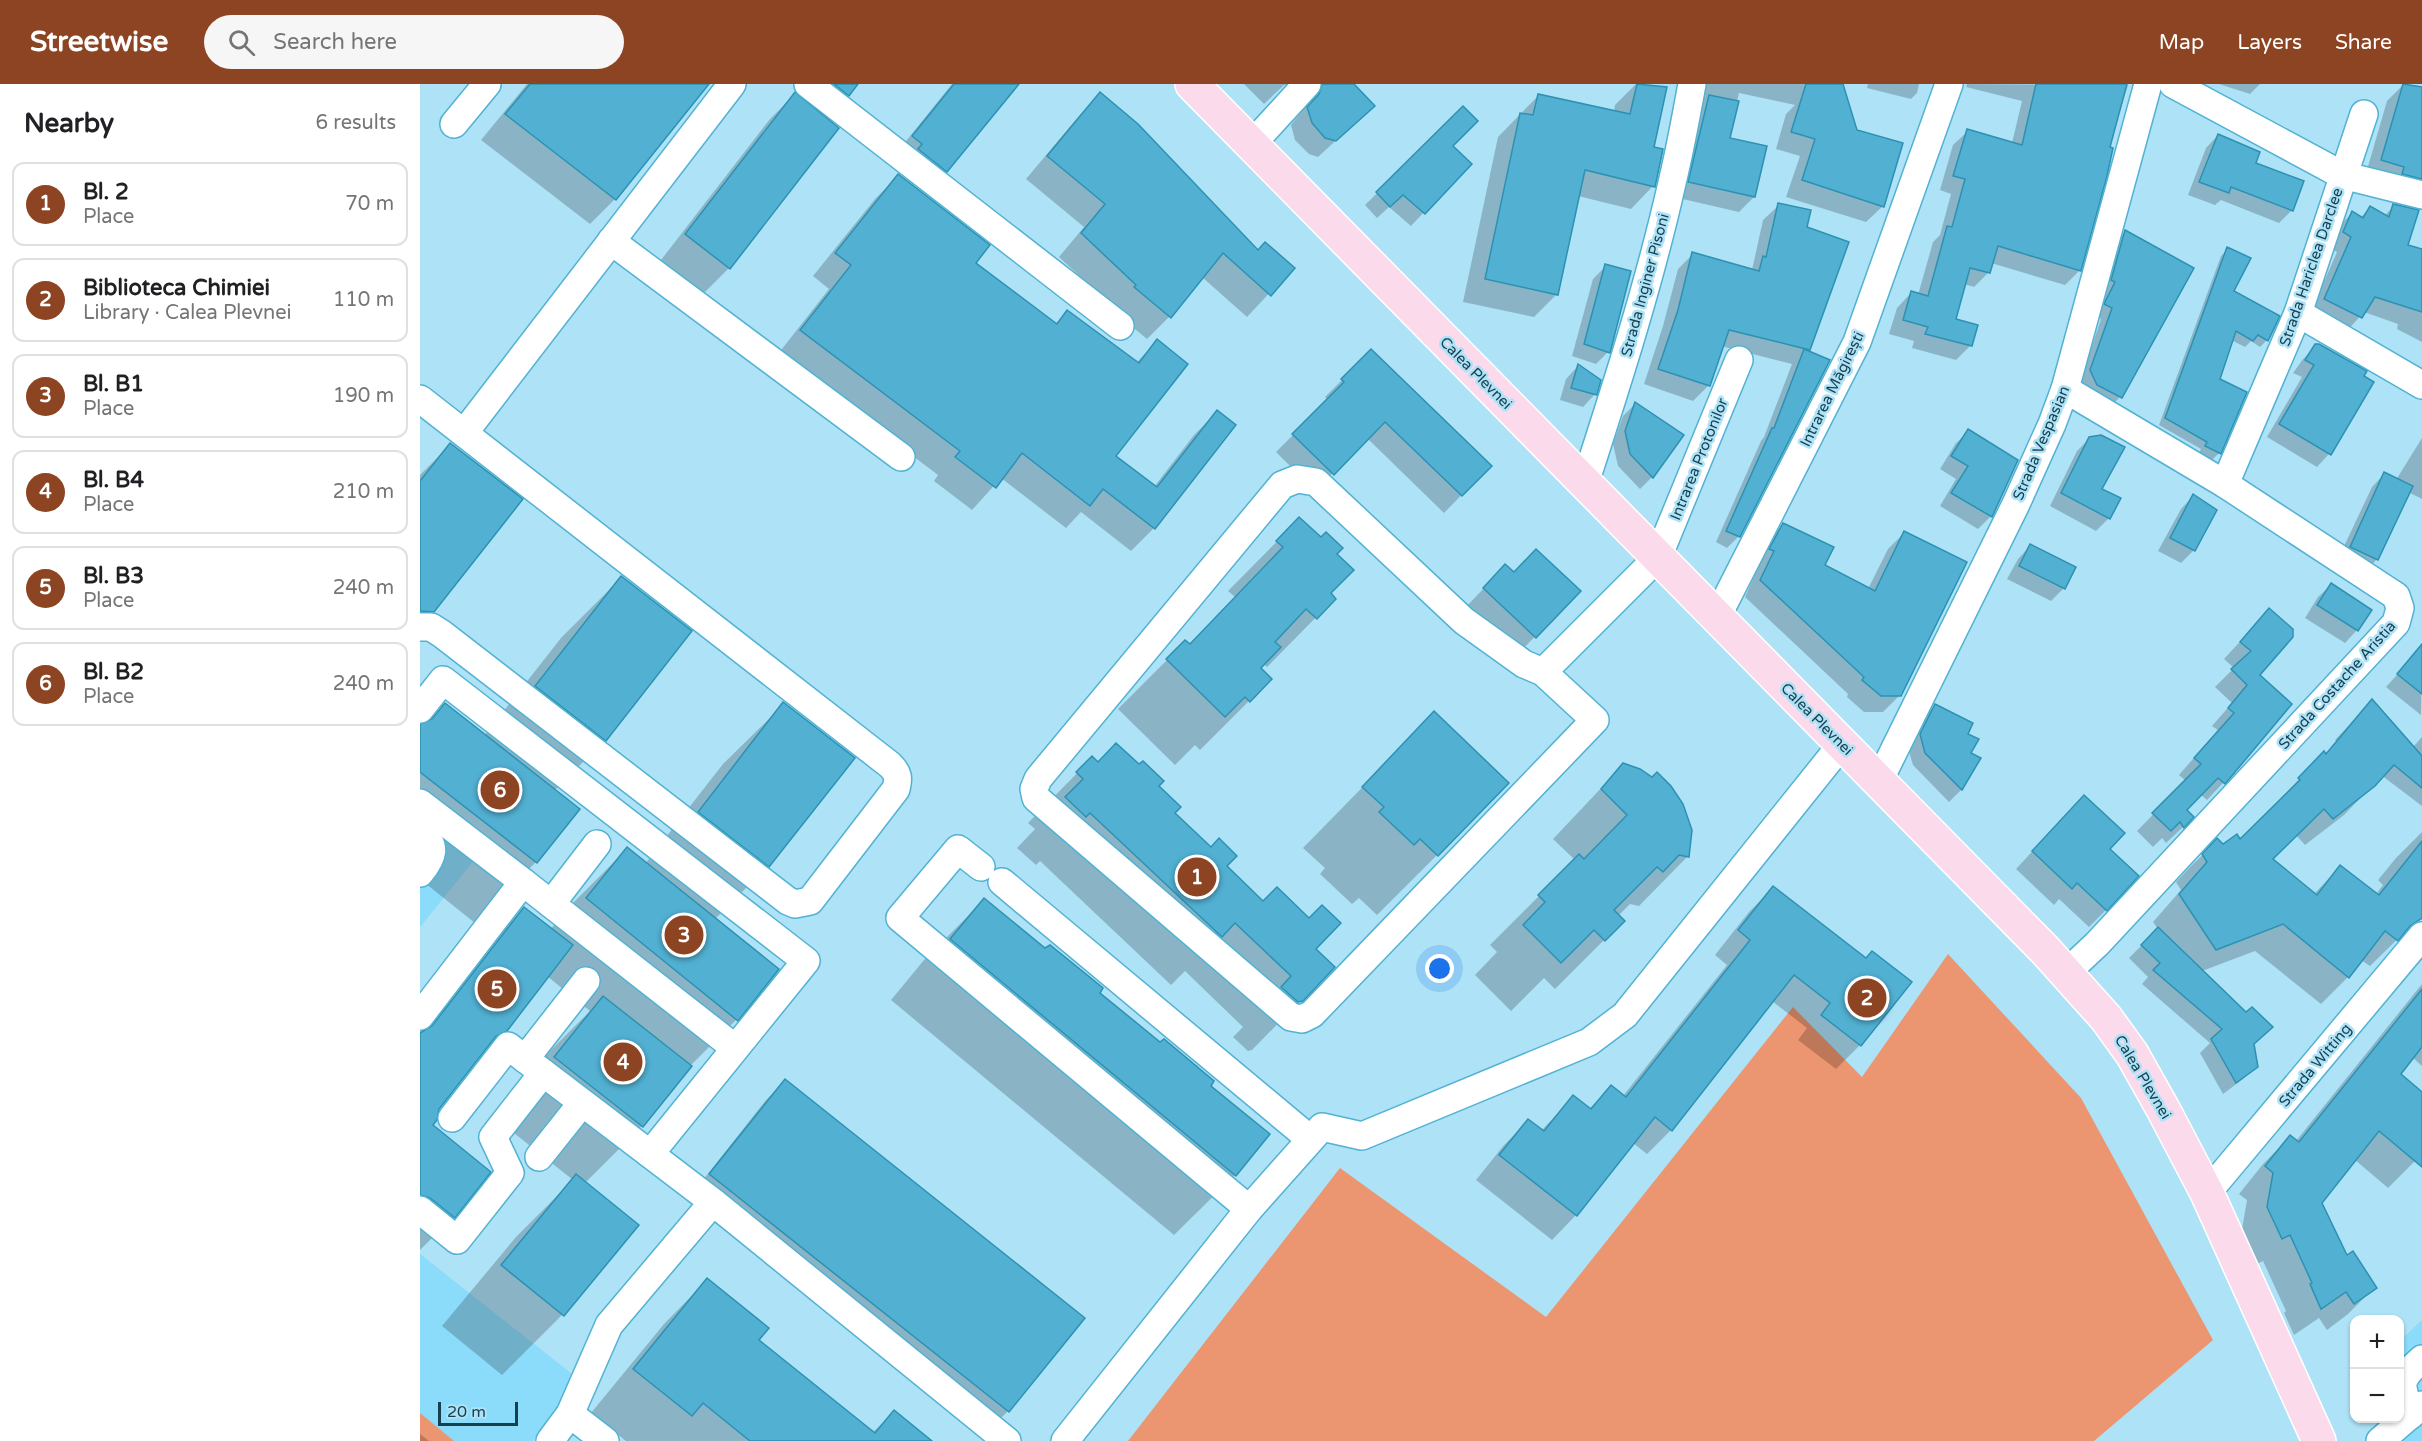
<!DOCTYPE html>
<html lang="en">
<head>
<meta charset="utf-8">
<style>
	body { margin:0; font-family:"Varela Round",sans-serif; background:#f6f6f6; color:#202124 }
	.controls { position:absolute; right:18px; bottom:18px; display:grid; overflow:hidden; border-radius:12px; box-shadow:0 2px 4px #0004 }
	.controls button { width:54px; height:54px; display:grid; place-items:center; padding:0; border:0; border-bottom:2px solid #e0e0e0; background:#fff; color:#202124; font:30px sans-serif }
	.scale { position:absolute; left:18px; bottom:15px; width:80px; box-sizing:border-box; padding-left:6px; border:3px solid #173f4d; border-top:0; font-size:16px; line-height:21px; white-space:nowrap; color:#173f4d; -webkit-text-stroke:4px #ade2f7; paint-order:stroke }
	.you { position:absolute; left:1020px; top:885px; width:21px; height:21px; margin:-15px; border:4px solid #fff; border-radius:50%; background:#1a73e8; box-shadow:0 0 0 9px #1a73e833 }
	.badge { display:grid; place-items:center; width:39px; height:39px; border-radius:50%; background:#8c4422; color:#fff; font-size:20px; font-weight:700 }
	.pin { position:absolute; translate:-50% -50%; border:3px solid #fff; box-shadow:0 2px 6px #0006 }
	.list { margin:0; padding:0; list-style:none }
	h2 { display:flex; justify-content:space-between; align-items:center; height:78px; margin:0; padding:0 24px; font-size:26px }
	h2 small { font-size:20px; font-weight:400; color:#757577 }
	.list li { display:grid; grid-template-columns:39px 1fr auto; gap:18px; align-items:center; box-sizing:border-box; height:84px; margin:0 12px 12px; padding:0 12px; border:2px solid #e0e0e0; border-radius:12px }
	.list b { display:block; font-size:22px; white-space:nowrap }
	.list p { margin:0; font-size:20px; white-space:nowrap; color:#757577 }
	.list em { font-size:20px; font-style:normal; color:#757577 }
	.icon { flex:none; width:33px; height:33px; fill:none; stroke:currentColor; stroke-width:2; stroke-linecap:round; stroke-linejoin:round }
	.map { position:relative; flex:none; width:2002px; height:1357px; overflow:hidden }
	header { display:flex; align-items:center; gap:36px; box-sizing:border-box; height:84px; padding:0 30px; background:#8c4422; color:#fff }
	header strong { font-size:28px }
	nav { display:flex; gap:33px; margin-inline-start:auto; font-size:21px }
	.search { width:420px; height:54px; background:#f6f6f6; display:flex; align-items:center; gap:15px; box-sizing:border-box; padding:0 21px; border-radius:33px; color:#757577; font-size:22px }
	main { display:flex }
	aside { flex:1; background:#fff }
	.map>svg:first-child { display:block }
	.built { fill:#8bdbfa }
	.green { fill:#eb9670 }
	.shadow { fill:#0003 }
	.building { fill:#52b1d3; stroke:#2c91b2; stroke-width:1.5 }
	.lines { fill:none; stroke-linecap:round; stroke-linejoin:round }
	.minor-casing { stroke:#52b2d4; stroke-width:30 }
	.major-casing { stroke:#fff; stroke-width:36 }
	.minor { stroke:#fff; stroke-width:27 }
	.major { stroke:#fbdaec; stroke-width:33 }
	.labels { text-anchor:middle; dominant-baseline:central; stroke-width:5; stroke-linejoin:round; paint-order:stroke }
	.street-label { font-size:15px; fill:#173f4d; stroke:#ade2f7 }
</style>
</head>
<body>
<header>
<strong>Streetwise</strong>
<div class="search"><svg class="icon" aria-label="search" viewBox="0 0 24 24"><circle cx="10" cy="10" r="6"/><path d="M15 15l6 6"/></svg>Search here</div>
<nav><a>Map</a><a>Layers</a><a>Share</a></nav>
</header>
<main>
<aside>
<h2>Nearby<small>6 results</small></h2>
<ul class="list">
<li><span class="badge">1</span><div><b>Bl. 2</b><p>Place</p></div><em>70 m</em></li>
<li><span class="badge">2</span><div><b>Biblioteca Chimiei</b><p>Library · Calea Plevnei</p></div><em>110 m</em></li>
<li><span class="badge">3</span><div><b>Bl. B1</b><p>Place</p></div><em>190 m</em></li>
<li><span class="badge">4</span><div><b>Bl. B4</b><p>Place</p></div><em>210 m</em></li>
<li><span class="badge">5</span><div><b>Bl. B3</b><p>Place</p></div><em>240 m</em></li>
<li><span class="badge">6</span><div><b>Bl. B2</b><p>Place</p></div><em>240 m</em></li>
</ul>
</aside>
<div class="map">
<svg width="2002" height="1357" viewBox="0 0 2002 1357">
	<rect width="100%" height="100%" fill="#ade2f7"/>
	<g class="built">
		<polygon points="0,730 55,775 0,843"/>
		<polygon points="0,1170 161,1297 113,1357 0,1357"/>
		<polygon points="2002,1236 2002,1357 1963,1357 1953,1335 1980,1334 1980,1257"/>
	</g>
	<g class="green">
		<polygon points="1528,870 1661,1014 1793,1256 1674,1357 708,1357 920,1084 1126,1233 1373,923 1442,993"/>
		<polygon points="0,1329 34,1357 0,1357"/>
	</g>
	<g class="shadow">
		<polygon points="107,0 287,0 195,115 170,140 61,56"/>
		<polygon points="379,0 436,0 409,30 375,5"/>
		<polygon points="532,0 597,0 526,87 507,106 474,72"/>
		<polygon points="824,0 932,0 936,38 898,73 889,70 875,56 871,41 886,22 886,13 874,1 864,1 844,20"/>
		<polygon points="1216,0 1245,4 1232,64 1233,102 1211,125 1158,112 1137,210 1114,233 1043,218 1078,53 1118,12 1194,28 1195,21"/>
		<polygon points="1280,0 1390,0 1388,5 1381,13 1430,28 1463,122 1446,138 1366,113 1380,72 1356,65 1366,30 1375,21 1319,9 1308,55 1334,113 1319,128 1254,113"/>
		<polygon points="1448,0 1499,0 1497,9 1491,15 1447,4"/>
		<polygon points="1547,0 1708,1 1688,64 1685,91 1659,187 1645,201 1571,179 1569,188 1554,203 1544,200 1534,236 1556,242 1550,262 1536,276 1492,264 1494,257 1469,250 1477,224 1491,209 1498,211 1513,158 1520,151 1531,110 1520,106 1533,61 1548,47 1592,59 1602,17 1546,3"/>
		<polygon points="1799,0 1840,0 1830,10"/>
		<polygon points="1984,0 2002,5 2002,109 1945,93 1967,17"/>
		<polygon points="375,10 309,184 284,209 241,176 350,35"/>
		<polygon points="680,10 838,167 873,184 827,233 782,193 750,232 727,255 693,227 694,224 639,173 664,143 606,95 658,33"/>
		<polygon points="1043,24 1031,62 1049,80 991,142 969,123 957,134 945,121"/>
		<polygon points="1798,51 1834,79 1872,126 1859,139 1801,116 1795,121 1768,111 1786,64"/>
		<polygon points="478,92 554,179 635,240 647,228 716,279 737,257 694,372 734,403 774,351 797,328 814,342 734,444 711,467 661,428 646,444 581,394 552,426 514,397 518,391 358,270 409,205 393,192 455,115"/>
		<polygon points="1359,121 1385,144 1389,265 1319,452 1307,464 1296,458 1341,357 1344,353 1372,280 1301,262 1288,302 1273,317 1224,300 1243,242 1258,185 1273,170 1332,186 1343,136"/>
		<polygon points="1974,122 1987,162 2002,166 2002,258 1977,245 1978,240 1944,228 1926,248 1890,230 1917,168 1909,163 1918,143 1932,129 1940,134 1950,124 1964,132"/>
		<polygon points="1705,148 1772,185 1700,313 1689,324 1666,311 1660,298 1681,235 1674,231 1686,209 1681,207 1694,159"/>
		<polygon points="1808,165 1812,207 1858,233 1847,256 1840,263 1831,257 1825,263 1811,256 1798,295 1799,369 1792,376 1779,369 1781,365 1739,341 1801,172"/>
		<polygon points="1186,182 1188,268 1176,280 1152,272 1173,195"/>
		<polygon points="1896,262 1952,298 1909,370 1897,383 1847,353 1882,293 1873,289 1883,275"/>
		<polygon points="951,267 1070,382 1024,429 947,354 895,407 856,368 908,316 905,313"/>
		<polygon points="1158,282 1175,310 1163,323 1140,316 1146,295"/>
		<polygon points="1215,320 1232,393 1220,405 1198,382 1193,360 1203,332"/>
		<polygon points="1549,347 1571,432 1558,445 1520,422 1536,395 1520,385 1536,359"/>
		<polygon points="1670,354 1689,434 1676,447 1630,422 1657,367"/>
		<polygon points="2002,354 2002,415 1988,408 1957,475 1945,488 1918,475 1952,403 1964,390 1976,396"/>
		<polygon points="30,361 13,527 0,540 0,391"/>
		<polygon points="1773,412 1795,426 1774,466 1761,479 1738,467 1761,425"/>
		<polygon points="879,435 915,470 909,509 914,515 847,583 843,580 839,585 850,595 829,617 780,666 775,661 755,681 698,625 765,558 769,561 815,513 808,507"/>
		<polygon points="1363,441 1403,481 1448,505 1468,465 1484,449 1480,611 1463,628 1444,628 1427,613 1428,610 1325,513 1338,484 1334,482 1346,457"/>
		<polygon points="1610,462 1644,504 1631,517 1587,495 1598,475"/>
		<polygon points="1094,489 1159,507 1096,572 1045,524 1067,501"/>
		<polygon points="201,494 185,656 134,707 157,726 116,778 55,839 0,795 0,642 7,639 25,621 64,652 141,554"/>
		<polygon points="1911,501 1937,546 1925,559 1885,534 1898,513"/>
		<polygon points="1849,526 1838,592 1870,620 1803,699 1787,716 1780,710 1765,726 1772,733 1763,743 1746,759 1742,754 1733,763 1717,747 1766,697 1759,691 1798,646 1792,642 1812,619 1795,603 1814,584 1804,575"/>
		<polygon points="1993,573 2002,580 2001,631 1966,603"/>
		<polygon points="1952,617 1993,663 2002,653 2002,722 1915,656"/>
		<polygon points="364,620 348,782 295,835 316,936 269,983 222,1042 165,1099 217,1141 142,1231 82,1291 22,1242 96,1153 153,1096 75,1034 123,974 170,927 127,892 86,946 55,976 18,1024 11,1041 69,1088 33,1133 0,1166 0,942 44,885 104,825 130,846 147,825 207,765 225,780 303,680"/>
		<polygon points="1515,622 1546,651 1549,669 1559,675 1541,706 1529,718 1493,681 1488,664 1502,634"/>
		<polygon points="1014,630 1017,771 957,831 939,814 932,820 900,790 905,784 883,764"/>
		<polygon points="1904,669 1950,704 1924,731 1885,761 1876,751 1851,776 1894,810 1920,783 1956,810 1963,801 1958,796 1976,774 2002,748 2002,836 1999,834 1950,882 1941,876 1928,893 1901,920 1835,867 1782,887 1833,961 1836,982 1823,995 1803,1010 1780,969 1790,959 1722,900 1728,893 1709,874 1738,845 1733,838 1761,806 1756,798 1770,783 1797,757 1803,762 1820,757"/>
		<polygon points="672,674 677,680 737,703 753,729 805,782 894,865 881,916 832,966 828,967 813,953 823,943 765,887 751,901 620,777 616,781 597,764 615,745 608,739"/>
		<polygon points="1203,681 1268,772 1219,822 1210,820 1198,832 1184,856 1135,905 1124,894 1091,927 1055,891 1077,868 1070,861 1155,776 1133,755"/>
		<polygon points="1647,730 1688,765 1686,826 1669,843 1639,815 1634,821 1596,785"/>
		<polygon points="1353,804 1445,875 1490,898 1440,961 1416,985 1378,956 1387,944 1352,917 1251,1046 1227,1070 1213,1059 1156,1131 1132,1156 1056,1096 1084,1061 1108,1037 1121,1047 1153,1013 1169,1025 1191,1003 1203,1012 1307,881 1295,871 1329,828"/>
		<polygon points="564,816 789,1002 815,1091 754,1151 471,916 504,876"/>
		<polygon points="2002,900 2002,982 1992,973 1979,990 2002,1010 2002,1070 1968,1104 1934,1075 1900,1119 1927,1173 1955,1203 1928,1230 1907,1246 1899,1234 1874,1251 1864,1229 1866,1227 1843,1177 1835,1181 1821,1151 1827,1116 1819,1110 1843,1080 1870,1053 1876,1057"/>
		<polygon points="365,997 588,1327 569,1346 272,1110 346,1016"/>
		<polygon points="287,1196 337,1256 452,1349 474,1328 510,1357 206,1357 171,1329 244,1240"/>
		<polygon points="0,1350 9,1357 0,1357"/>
	</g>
	<g class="building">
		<polygon points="110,0 289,0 196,116 85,30"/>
		<polygon points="414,0 438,0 429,12"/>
		<polygon points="534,0 599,0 527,88 498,65 502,60 492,52"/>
		<polygon points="902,0 934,0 955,22 916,57 905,54 892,39 887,23 899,10"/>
		<polygon points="1217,0 1247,3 1234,63 1243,65 1235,103 1165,86 1138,211 1065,195 1100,29 1113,31 1118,10 1210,30"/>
		<polygon points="1386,0 1423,0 1437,46 1483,59 1464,123 1382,96 1395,55 1371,48"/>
		<polygon points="1616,0 1707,0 1690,63 1693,64 1687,92 1661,187 1578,162 1570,189 1550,184 1536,235 1558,241 1552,262 1505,250 1508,243 1483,236 1491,207 1508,212 1527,142 1532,143 1545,95 1533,92 1547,45 1602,61"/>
		<polygon points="1983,0 2002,3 2002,95 1982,90 1984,83 1961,76"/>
		<polygon points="375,8 419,44 310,185 265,150"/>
		<polygon points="680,8 718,40 838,166 845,158 875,184 851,212 803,169 751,234 714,203 716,201 661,149 685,120 627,72"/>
		<polygon points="1289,11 1319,17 1310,54 1347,62 1335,113 1268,98"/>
		<polygon points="1043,22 1058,37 1033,62 1052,80 1005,130 983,111 970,123 956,108"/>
		<polygon points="1798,50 1840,68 1836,79 1884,97 1873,127 1811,103 1809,109 1779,98"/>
		<polygon points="478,90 570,161 556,179 637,240 647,226 719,279 737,255 768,280 696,372 737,403 797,326 816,341 735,445 683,405 670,422 602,369 576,404 535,373 540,367 380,246 431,181 415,169"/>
		<polygon points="1358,119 1391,126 1387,143 1429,158 1390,266 1309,246 1290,302 1238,285 1258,226 1272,168 1339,187 1343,172 1346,173"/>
		<polygon points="1973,120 1999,126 1988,161 2002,165 2002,228 1955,213 1942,234 1904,215 1931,153 1923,148 1932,127 1943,134 1950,122 1969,133"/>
		<polygon points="1705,146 1774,184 1702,314 1677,301 1670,286 1692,224 1684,220 1695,198 1691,196"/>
		<polygon points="1807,163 1831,174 1814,207 1860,232 1848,257 1838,251 1833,257 1816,247 1800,295 1827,308 1801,370 1785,362 1787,358 1745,334"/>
		<polygon points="1185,180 1211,187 1190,269 1164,260"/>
		<polygon points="1895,260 1899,260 1947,287 1944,292 1954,298 1911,371 1859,340 1894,281 1885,276"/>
		<polygon points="951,265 1072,382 1042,412 965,338 914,391 872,350 924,298 921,295"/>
		<polygon points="1384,265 1410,276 1320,453 1306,447 1352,344 1354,344"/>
		<polygon points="1158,280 1181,296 1177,311 1151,304"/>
		<polygon points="1215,318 1264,351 1233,394 1210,370 1205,347"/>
		<polygon points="1548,345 1598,376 1572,433 1531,409 1548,382 1531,372"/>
		<polygon points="1681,351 1705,363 1682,405 1701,414 1690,435 1641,409 1669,353"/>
		<polygon points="30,359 103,415 14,528 0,527 0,397"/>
		<polygon points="1964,388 1993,402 1958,476 1930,463"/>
		<polygon points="1773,410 1797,426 1775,467 1750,454"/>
		<polygon points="879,433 901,453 906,448 923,464 917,470 934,486 911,509 916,515 897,535 886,525 855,558 861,563 841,584 852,595 830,618 825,613 805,633 746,575 765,556 770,560 863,463 856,457"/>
		<polygon points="1363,439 1414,463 1405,481 1455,507 1484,447 1547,478 1481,612 1461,612 1442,596 1444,593 1340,496 1354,467 1349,465"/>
		<polygon points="1610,460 1656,483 1645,505 1599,482"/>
		<polygon points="1116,465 1161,507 1116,554 1063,504 1085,480 1094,488"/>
		<polygon points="201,492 272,547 186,657 115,602"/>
		<polygon points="1911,499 1952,526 1938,547 1897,521"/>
		<polygon points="1849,524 1873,545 1873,553 1840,591 1872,620 1805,700 1798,694 1767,726 1774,733 1764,744 1760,738 1751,747 1732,729 1781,680 1774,674 1814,629 1808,624 1827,601 1811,585 1831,567 1820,558"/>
		<polygon points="2002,560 2002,610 1977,590"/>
		<polygon points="1952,615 2002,672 2002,704 1974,681 1955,702 1913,735 1904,725 1853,775 1897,811 1920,781 1959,811 2002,757 2002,834 1990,842 1978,857 1965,847 1929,894 1863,840 1796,866 1759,810 1787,778 1782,770 1797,754 1803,760 1817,750 1820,755 1880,696 1878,694 1904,667 1906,670"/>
		<polygon points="363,618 435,674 349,783 278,728"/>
		<polygon points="25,619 160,725 117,779 0,688 0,640 12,635"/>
		<polygon points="1515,620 1553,639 1548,650 1559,655 1551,669 1561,674 1542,706 1505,669 1500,650"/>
		<polygon points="1014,627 1089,699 1018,772 1000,755 994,761 959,728 964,723 942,703"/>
		<polygon points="696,659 719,680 723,677 744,697 739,702 761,723 755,729 791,763 799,754 817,772 807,782 843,817 857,803 889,834 902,821 921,839 896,865 915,883 883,917 878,918 861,903 871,892 815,839 802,853 670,729 666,733 645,713 663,695 656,688 672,672 678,678"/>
		<polygon points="1203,679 1220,685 1232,693 1237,688 1251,702 1263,720 1272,746 1269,773 1259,771 1243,788 1237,783 1194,826 1205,837 1185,857 1174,846 1141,879 1103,841 1125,818 1118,811 1159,770 1164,775 1207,731 1181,705"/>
		<polygon points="1664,711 1705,749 1690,765 1719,792 1687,827 1657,799 1652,805 1612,767"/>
		<polygon points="207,763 359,885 318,937 166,814"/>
		<polygon points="1353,802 1446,874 1452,867 1492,898 1441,962 1401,931 1410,919 1374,891 1252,1047 1235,1033 1157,1132 1079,1071 1108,1035 1124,1047 1153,1011 1171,1025 1191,1001 1206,1013 1330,856 1318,846"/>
		<polygon points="564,814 625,864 630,861 683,904 680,909 740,958 744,955 794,997 791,1002 850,1050 816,1092 530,855"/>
		<polygon points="104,823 153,861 87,947 76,952 19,1025 17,1036 13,1041 71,1088 35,1134 10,1114 0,1111 0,949 12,942"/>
		<polygon points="1738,843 1826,928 1832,923 1853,943 1834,960 1838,983 1816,999 1791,955 1802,945 1733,886 1740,879 1721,861"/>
		<polygon points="2002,905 2002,963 1981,990 2002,1008 2002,1083 1959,1047 1902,1119 1927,1171 1933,1167 1957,1204 1934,1220 1926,1208 1901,1225 1890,1200 1892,1199 1870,1151 1862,1155 1847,1123 1853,1089 1845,1082 1870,1051 1879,1058"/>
		<polygon points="183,912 272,982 223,1043 134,973"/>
		<polygon points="365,995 665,1234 589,1328 289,1090"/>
		<polygon points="156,1090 219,1141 144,1232 81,1181"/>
		<polygon points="287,1194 349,1244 339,1256 455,1349 474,1326 512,1357 330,1357 283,1319 272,1332 213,1285"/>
	</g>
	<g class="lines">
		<g class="minor-casing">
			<g id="minor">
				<polyline points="388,0 700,242"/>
				<polyline points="1753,0 1922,91 2002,111"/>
				<polyline points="34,40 67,0"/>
				<polyline points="832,60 887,0"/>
				<polyline points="191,157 481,373"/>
				<polyline points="1878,229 2002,301"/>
				<polyline points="1645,305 1805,400 1976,512 1980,524 1976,539 1677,860 1646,889"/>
				<path d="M0,315L470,681C478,689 479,694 476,705L390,817L375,820L368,817L22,550L11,543H0"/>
				<polyline points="44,349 312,0"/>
				<polygon points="877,395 896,398 1044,537 1104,580 1123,588 1175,636 892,930 882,935 871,933 616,714 614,705 618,695 862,401"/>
				<path d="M1165,399C1197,300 1229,201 1252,99C1260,66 1266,33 1272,0"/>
				<polyline points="1805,400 1878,229 1944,30"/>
				<polyline points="1297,533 1437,258 1529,0"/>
				<polyline points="1123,588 1238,473 1319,276"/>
				<polyline points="0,625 23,596 386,877 230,1070"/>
				<polyline points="1459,697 1596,420 1632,340 1645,305 1728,0"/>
				<polyline points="0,719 103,798 0,932"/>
				<path d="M0,747C18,762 13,773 0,789"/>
				<polyline points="561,783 538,765 480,834 829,1125"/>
				<polyline points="103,798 315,964"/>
				<polyline points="582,798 890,1055"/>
				<polyline points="131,820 177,760"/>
				<polyline points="105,975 166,897"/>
				<polyline points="32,1034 88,962 293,1118 587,1357"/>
				<polyline points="119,1073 162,1019"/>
				<polyline points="1787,1109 2002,852"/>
				<polyline points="0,1126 37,1156 90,1089 73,1053 123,989"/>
				<polyline points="150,1330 185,1357"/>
				<path d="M1991,1331C1981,1300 1976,1298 2002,1275"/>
				<polyline points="130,1357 150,1330 189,1241 293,1118"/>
				<polyline points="645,1357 829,1125 902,1043 942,1052 1169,958 1205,931 1422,660"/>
				<polyline points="1960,1357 2002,1321"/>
			</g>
		</g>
		<g class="major-casing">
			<polyline id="major" points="772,0 1625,866 1686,934 1712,970 1743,1025 1787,1109 1899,1357"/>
		</g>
		<use href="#minor" class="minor"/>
		<use href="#major" class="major"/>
	</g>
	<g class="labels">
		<g class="street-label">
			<text transform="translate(1891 183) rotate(-71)">Strada Hariclea Darclee</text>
			<text transform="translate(1225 201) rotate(-75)">Strada Inginer Pisoni</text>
			<text transform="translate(1056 289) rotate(45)">Calea Plevnei</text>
			<text transform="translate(1412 305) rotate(-64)">Intrarea Măgirești</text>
			<text transform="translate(1621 359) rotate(-67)">Strada Vespasian</text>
			<text transform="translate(1279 375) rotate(-68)">Intrarea Protonilor</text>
			<text transform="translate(1917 601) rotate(-48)">Strada Costache Aristia</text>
			<text transform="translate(1397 635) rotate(45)">Calea Plevnei</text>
			<text transform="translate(1895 981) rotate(-50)">Strada Witting</text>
			<text transform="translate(1723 993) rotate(59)">Calea Plevnei</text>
		</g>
	</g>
</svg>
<div class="controls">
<button>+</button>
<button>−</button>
</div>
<div class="scale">20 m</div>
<div class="you"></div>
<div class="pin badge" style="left:777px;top:793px">1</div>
<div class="pin badge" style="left:1447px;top:914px">2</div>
<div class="pin badge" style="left:264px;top:851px">3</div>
<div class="pin badge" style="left:203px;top:978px">4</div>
<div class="pin badge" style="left:77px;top:905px">5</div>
<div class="pin badge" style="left:80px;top:706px">6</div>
</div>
</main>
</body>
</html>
